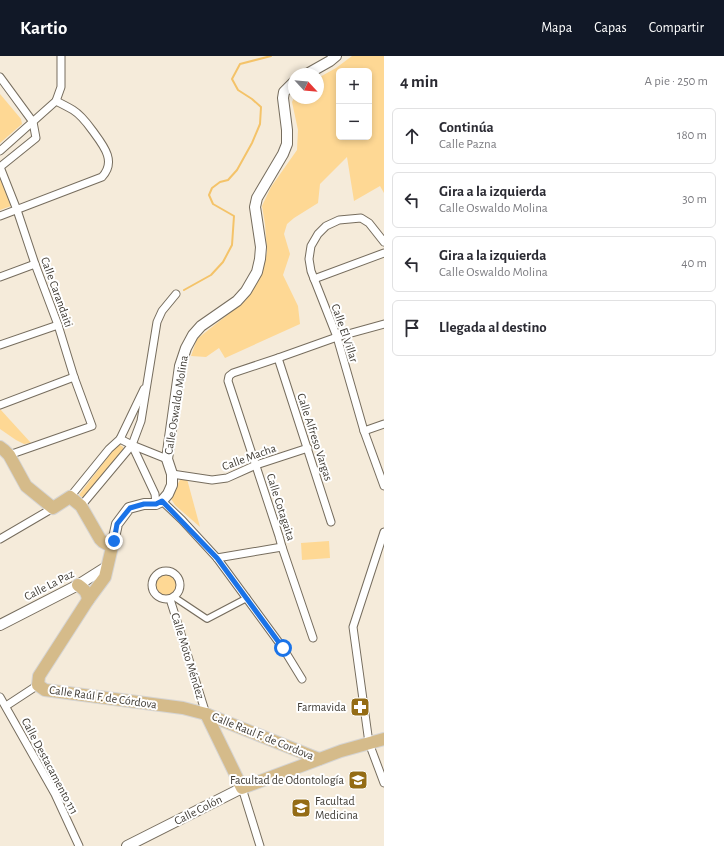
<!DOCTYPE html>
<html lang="es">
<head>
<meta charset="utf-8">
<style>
	body { margin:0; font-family:"Alegreya Sans",sans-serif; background:#f7f7f7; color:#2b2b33 }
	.controls { position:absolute; right:12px; top:12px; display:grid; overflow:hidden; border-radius:6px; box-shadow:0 2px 6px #0003 }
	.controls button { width:36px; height:36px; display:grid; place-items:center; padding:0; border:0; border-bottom:1px solid #e1e1e2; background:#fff; color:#2b2b33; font:20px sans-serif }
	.compass { position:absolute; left:288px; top:12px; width:36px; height:36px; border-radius:50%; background:#fff; box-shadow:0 2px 6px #0003; rotate:116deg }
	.stop { position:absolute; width:12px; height:12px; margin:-9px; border:3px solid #1a73e8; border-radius:50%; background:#fff }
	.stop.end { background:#1a73e8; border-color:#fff; box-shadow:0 1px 4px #0008 }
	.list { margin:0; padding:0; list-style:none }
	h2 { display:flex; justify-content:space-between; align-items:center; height:52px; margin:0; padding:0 16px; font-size:17px }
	h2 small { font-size:13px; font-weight:400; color:#7c7c81 }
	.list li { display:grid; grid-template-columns:26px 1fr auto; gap:12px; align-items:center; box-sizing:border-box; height:56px; margin:0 8px 8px; padding:0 8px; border:1px solid #e1e1e2; border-radius:6px }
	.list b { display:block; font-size:15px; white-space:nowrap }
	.list p { margin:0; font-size:13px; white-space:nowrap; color:#7c7c81 }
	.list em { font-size:13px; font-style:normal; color:#7c7c81 }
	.icon { flex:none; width:22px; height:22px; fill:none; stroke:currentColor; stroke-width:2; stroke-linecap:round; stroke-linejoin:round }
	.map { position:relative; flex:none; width:384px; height:790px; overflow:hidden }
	header { display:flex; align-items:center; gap:24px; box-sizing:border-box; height:56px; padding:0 20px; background:#111827; color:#fff }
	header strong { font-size:19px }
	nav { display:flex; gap:22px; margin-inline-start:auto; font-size:14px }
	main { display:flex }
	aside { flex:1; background:#fff }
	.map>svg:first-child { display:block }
	.green { fill:#fed894; fill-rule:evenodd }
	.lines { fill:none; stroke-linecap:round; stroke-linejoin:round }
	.stream { stroke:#f4c369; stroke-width:2 }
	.pedestrian-casing { stroke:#766d5e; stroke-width:8 }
	.minor-casing { stroke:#766d5e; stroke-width:9 }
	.secondary-casing { stroke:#766d5e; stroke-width:12 }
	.primary-casing { stroke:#d5d4d3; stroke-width:14 }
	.pedestrian { stroke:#fff; stroke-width:5.5 }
	.minor { stroke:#fff; stroke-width:7 }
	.secondary { stroke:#fff; stroke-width:10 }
	.primary { stroke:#d5bb8a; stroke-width:12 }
	.route { stroke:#1a73e8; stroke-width:5 }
	.labels { text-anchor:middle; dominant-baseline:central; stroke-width:4; stroke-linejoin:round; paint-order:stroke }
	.street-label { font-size:12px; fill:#403c35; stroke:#fff }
	.poi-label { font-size:12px; fill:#403c35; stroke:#fff; text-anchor:end }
</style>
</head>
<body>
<header>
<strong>Kartio</strong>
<nav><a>Mapa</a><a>Capas</a><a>Compartir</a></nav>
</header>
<main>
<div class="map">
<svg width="384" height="790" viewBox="0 0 384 790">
	<rect width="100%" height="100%" fill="#f5ebda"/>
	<g class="green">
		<path d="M352,0H384V137L380,130L354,145L347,101L320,128L318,147L294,162L287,168L284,178L290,198L283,219L298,250L300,268L225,302L219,292L206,301L191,300L197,283L246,244L261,219L267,196L265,168L262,150L271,131L297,94L298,74L292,46L294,42H318V22L336,12ZM339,15H369V81H339Z"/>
		<polygon points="0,38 21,63 22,68 0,87"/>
		<polygon points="0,121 10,145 11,150 0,154"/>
		<polygon points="0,353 31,387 24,388 16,384 0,373"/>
		<polygon points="117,389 120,389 123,391 123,394 83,442 79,439"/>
		<polygon points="187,423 200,471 175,449 170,441 180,424"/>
		<polygon points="329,485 330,502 302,504 301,487"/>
		<circle cx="166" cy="529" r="11"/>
	</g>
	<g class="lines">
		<polyline class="stream" points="184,234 211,219 223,206 232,189 234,160 213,148 209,139 212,132 220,126 228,124 237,114 252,87 260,68 261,51 252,43 238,34 232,23 240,8 271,0"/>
		<g class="pedestrian-casing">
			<polyline id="pedestrian" points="174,541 207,563 247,542"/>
		</g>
		<g class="minor-casing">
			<g id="minor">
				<polyline points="0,21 33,66 36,82 0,111"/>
				<polyline points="0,95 56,45 61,31 61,0"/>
				<polyline points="0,111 17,154 35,208 58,269 74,321 92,370 9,399"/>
				<path d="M0,160L102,121C117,105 103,89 92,74C87,67 81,59 73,54C68,51 62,48 56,45"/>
				<polyline points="384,186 369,167 361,162 339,164 326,170 318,178 311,190 309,203 311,215 337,281 364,375 384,430"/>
				<polyline points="0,221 35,208"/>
				<polyline points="314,223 384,197"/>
				<polyline points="0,289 58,269"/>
				<polyline points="278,302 331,466"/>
				<polyline points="0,349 74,321"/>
				<polyline points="364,375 384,368"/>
				<polyline points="120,383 132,389 167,403"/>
				<polyline points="132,389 155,438 156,448"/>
				<polyline points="172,418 212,424 227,422 256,409 308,392"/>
				<polyline points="70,441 109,393 120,383 144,333"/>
				<polyline points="162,445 182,464 217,502 283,592 302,623"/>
				<polyline points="81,450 132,389 141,365 157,266 162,255 176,238"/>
				<polyline points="384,476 353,571 369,687 384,727"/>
				<polyline points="0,483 53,452"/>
				<polyline points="217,502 282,491"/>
				<circle cx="166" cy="529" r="14"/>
				<polyline points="170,543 206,658"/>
				<polyline points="313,582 282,491 279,480 228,325 229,320 233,317 278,302 337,281 384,268"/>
				<polyline points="0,641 55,738 79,790"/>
				<polyline points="6,650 38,629"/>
				<polyline points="242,732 260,790"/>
			</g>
		</g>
		<g class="secondary-casing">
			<g id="secondary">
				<polyline points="307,18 330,5 336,0"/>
				<polyline points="112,491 117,468 129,452 144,448 156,448 162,445 168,438 172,429 172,418 167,403 180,310 186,292 193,279 201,270 237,245 246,235 257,216 260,203 261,191 255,151 257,142 283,98 287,88 287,74 283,42 284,36 294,26"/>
				<polyline points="0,569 78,529 108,510"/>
				<polyline points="127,790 242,732"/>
			</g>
		</g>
		<g class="primary-casing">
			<g id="primary">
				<polyline points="0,391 4,394 9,399 26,430 53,452 70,441 81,450 100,483 103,486 112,491 105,521 88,544 39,620 38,629 45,634 183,652 206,658 319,703"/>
				<path d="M78,529C85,534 87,536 88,544"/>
				<polyline points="206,658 242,732 341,695 384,683"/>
			</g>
		</g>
		<use href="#pedestrian" class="pedestrian"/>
		<use href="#minor" class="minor"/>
		<use href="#secondary" class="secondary"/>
		<use href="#primary" class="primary"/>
	</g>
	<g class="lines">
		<polyline class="route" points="114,485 117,468 130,452 144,448 156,448 162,445 217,502 283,592"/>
	</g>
	<defs>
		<g id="pharmacy-square" transform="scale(1)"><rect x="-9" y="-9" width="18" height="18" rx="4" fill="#946c15" stroke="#fff"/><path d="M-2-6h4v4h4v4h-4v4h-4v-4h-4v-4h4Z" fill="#fff"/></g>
		<g id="university-square" transform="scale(1)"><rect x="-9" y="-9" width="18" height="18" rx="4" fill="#946c15" stroke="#fff"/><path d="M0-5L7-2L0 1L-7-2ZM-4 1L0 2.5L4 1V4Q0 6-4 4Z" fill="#fff"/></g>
	</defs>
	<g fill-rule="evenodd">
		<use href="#pharmacy-square" x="360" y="651"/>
		<use href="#university-square" x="358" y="724"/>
		<use href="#university-square" x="301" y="752"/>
	</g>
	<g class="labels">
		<g class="street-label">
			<text transform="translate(57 236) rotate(70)">Calle Carandaiti</text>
			<text transform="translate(345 277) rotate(71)">Calle El Villar</text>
			<text transform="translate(176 349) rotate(-81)">Calle Oswaldo Molina</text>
			<text transform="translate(315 381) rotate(72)">Calle Alfreso Vargas</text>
			<text transform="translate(249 401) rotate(-20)">Calle Macha</text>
			<text transform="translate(281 451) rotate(72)">Calle Cotagaita</text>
			<text transform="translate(49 529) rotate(-27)">Calle La Paz</text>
			<text transform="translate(188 600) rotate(73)">Calle Moto Méndez</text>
			<text transform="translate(103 641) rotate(8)">Calle Raúl F. de Córdova</text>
			<text transform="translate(263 680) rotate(22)">Calle Raul F. de Cordova</text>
			<text transform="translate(50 710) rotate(62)">Calle Destacamento 111</text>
			<text transform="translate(198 754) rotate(-27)">Calle Colón</text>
		</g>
		<g class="poi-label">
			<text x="346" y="651">Farmavida</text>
			<text x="344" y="724">Facultad de Odontología</text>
			<text x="315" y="745" text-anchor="start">Facultad<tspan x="315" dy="14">Medicina</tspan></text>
		</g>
	</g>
</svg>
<div class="controls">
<button>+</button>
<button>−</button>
</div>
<svg class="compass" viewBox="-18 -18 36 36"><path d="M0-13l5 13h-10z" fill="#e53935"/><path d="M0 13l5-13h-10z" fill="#7c7c81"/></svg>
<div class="stop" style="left:283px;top:592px"></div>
<div class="stop end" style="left:114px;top:485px"></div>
</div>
<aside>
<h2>4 min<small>A pie · 250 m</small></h2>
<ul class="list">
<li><svg class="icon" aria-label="ahead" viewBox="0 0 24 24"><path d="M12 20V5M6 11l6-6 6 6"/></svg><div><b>Continúa</b><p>Calle Pazna</p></div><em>180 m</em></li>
<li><svg class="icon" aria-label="left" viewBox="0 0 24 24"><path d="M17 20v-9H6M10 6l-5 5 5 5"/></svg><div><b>Gira a la izquierda</b><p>Calle Oswaldo Molina</p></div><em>30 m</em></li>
<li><svg class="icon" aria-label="left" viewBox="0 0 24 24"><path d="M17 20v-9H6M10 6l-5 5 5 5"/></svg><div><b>Gira a la izquierda</b><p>Calle Oswaldo Molina</p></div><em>40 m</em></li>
<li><svg class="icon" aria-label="arrive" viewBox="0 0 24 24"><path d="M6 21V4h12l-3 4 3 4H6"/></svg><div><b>Llegada al destino</b></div></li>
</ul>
</aside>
</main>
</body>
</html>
